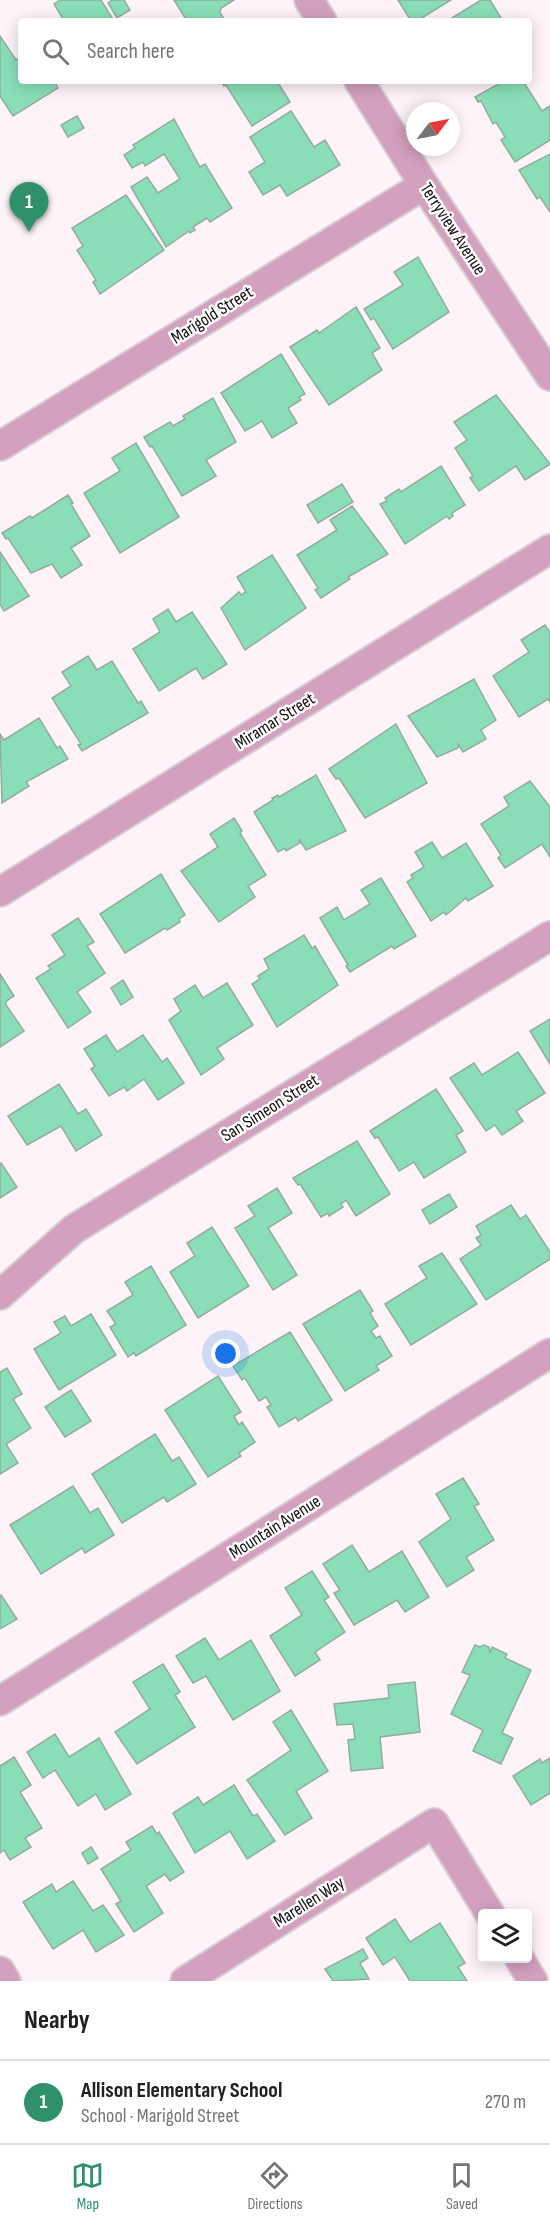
<!DOCTYPE html>
<html lang="en">
<head>
<meta charset="utf-8">
<style>
	body { margin:0; font-family:"Sofia Sans Condensed",sans-serif; background:#f2f2f2; color:#202124 }
	.controls { position:absolute; right:18px; bottom:18px; display:grid; overflow:hidden; border-radius:6px; box-shadow:0 3px 15px #0003 }
	.controls button { width:54px; height:54px; display:grid; place-items:center; padding:0; border:0; border-bottom:2px solid #e0e0e0; background:#fff; color:#202124; font:30px sans-serif }
	.compass { position:absolute; left:406px; top:102px; width:54px; height:54px; border-radius:50%; background:#fff; box-shadow:0 3px 15px #0003; rotate:58deg }
	.you { position:absolute; left:226px; top:1354px; width:21px; height:21px; margin:-15px; border:4px solid #fff; border-radius:50%; background:#1a73e8; box-shadow:0 0 0 9px #1a73e833 }
	.badge { display:grid; place-items:center; width:39px; height:39px; border-radius:50%; background:#2e916b; color:#fff; font-size:20px; font-weight:700 }
	.pin { position:absolute; translate:-50% -50px; filter:drop-shadow(0 2px 3px #0008) }
	.pin::after { content:''; position:absolute; top:32px; width:21px; height:18px; background:inherit; clip-path:polygon(0 0,100% 0,50% 100%) }
	.list { margin:0; padding:0; list-style:none }
	h2 { display:flex; justify-content:space-between; align-items:center; height:78px; margin:0; padding:0 24px; font-size:26px }
	h2 small { font-size:20px; font-weight:400; color:#757577 }
	.list li { display:grid; grid-template-columns:39px 1fr auto; gap:18px; align-items:center; box-sizing:border-box; height:84px; padding:0 24px; border-top:2px solid #e0e0e0 }
	.list b { display:block; font-size:22px; white-space:nowrap }
	.list p { margin:0; font-size:20px; white-space:nowrap; color:#757577 }
	.list em { font-size:20px; font-style:normal; color:#757577 }
	.icon { flex:none; width:33px; height:33px; fill:none; stroke:currentColor; stroke-width:2; stroke-linecap:round; stroke-linejoin:round }
	.map { position:relative; flex:none; width:550px; height:1981px; overflow:hidden }
	.search { position:absolute; background:#fff; box-shadow:0 3px 15px #0003; left:18px; right:18px; top:18px; height:66px; display:flex; align-items:center; gap:15px; box-sizing:border-box; padding:0 21px; border-radius:6px; color:#757577; font-size:22px }
	.sheet { height:162px; background:#fff }
	nav { display:flex; justify-content:space-around; align-items:center; box-sizing:border-box; height:84px; border-top:2px solid #e0e0e0; background:#fff; font-size:16px; color:#757577 }
	nav a { display:grid; justify-items:center; gap:3px }
	nav .on { color:#2e916b }
	.map>svg:first-child { display:block }
	.building { fill:#89deb8; stroke:#93aca0; stroke-width:1.5 }
	.lines { fill:none; stroke-linecap:round; stroke-linejoin:round }
	.street-casing { stroke:#d7ced3; stroke-width:32 }
	.street { stroke:#d3a0be; stroke-width:28 }
	.labels { text-anchor:middle; dominant-baseline:central; stroke-width:5; stroke-linejoin:round; paint-order:stroke }
	.street-label { font-size:18px; fill:#120a0f; stroke:#fff }
</style>
</head>
<body>
<div class="map">
<svg width="550" height="1981" viewBox="0 0 550 1981">
	<rect width="100%" height="100%" fill="#fdf3f8"/>
	<g class="building">
		<polygon points="60,0 101,0 114,21 61,21 63,19 54,4"/>
		<polygon points="112,0 124,0 130,10 117,18 108,3"/>
		<polygon points="174,0 234,0 221,8 220,12 225,21 187,21"/>
		<polygon points="398,0 451,0 417,21 411,21"/>
		<polygon points="481,0 490,0 503,21 447,21"/>
		<polygon points="0,36 16,60 21,57 21,81 54,81 58,88 13,116 0,96"/>
		<polygon points="221,81 277,81 290,102 252,126 226,85 224,86"/>
		<polygon points="504,81 523,81 542,111 550,106 550,140 515,162 501,140 505,137 496,122 493,124 481,101 478,102 475,97"/>
		<polygon points="291,111 314,147 325,140 340,165 287,196 280,185 263,195 249,172 265,162 250,137"/>
		<polygon points="77,116 84,128 68,137 61,125"/>
		<polygon points="174,119 200,167 205,164 232,208 210,222 207,218 193,227 195,230 190,233 189,231 166,247 131,187 147,177 158,193 180,179 164,154 145,166 143,162 132,168 124,155 135,148 133,145"/>
		<polygon points="550,154 550,212 540,197 537,199 519,170"/>
		<polygon points="126,195 164,250 100,294 93,282 96,280 77,250 83,246 72,228"/>
		<polygon points="418,257 449,312 393,349 374,318 371,320 364,309 403,285 394,272"/>
		<polygon points="356,307 380,348 372,353 382,370 329,405 290,347 317,330 319,333"/>
		<polygon points="281,354 305,394 299,397 301,400 288,408 297,423 272,438 262,421 245,431 221,393"/>
		<polygon points="496,395 550,464 525,480 516,466 479,491 470,478 473,476 455,448 467,440 454,422"/>
		<polygon points="213,398 236,442 206,460 216,476 182,496 152,446 150,447 144,437 170,422 173,426 185,419 183,416"/>
		<polygon points="136,443 179,517 120,553 84,493 120,471 112,458"/>
		<polygon points="441,466 465,505 452,513 453,516 449,519 447,516 405,544 380,504 387,501 385,498 399,489 401,492"/>
		<polygon points="342,484 353,502 318,523 307,505"/>
		<polygon points="68,495 73,503 71,504 90,536 71,548 82,565 61,578 52,564 31,573 8,538 6,539 2,533 30,516 32,518"/>
		<polygon points="352,506 388,554 348,577 350,579 321,598 315,590 318,588 297,555 337,530 330,520"/>
		<polygon points="0,552 29,596 4,611 0,604"/>
		<polygon points="272,555 306,608 245,650 221,608 239,592 241,595 246,592 237,577"/>
		<polygon points="168,609 176,622 192,612 227,664 203,679 196,668 159,691 133,649 160,632 153,619"/>
		<polygon points="545,625 550,633 550,702 548,699 519,717 493,676 529,652 521,640"/>
		<polygon points="88,656 97,670 112,661 138,703 141,701 148,713 82,751 78,745 81,744 52,698 71,686 62,672"/>
		<polygon points="474,679 496,720 481,730 486,739 463,752 458,744 458,748 437,757 408,716"/>
		<polygon points="39,718 57,748 60,746 68,759 26,782 29,786 2,803 0,734 4,740"/>
		<polygon points="396,724 427,783 365,818 339,778 336,779 329,769"/>
		<polygon points="316,775 346,831 306,850 299,839 300,843 286,851 285,848 278,852 254,812 273,800 272,798 278,795 279,797"/>
		<polygon points="530,781 550,807 550,857 542,844 505,868 498,858 501,855 481,824 509,806 504,797"/>
		<polygon points="234,818 242,831 240,833 266,875 248,886 255,897 219,922 181,871 218,847 210,834"/>
		<polygon points="432,842 442,858 466,843 493,886 468,901 466,898 446,915 444,912 431,921 407,882 413,878 411,875 424,867 415,852"/>
		<polygon points="161,874 185,915 179,919 180,922 167,930 165,928 125,953 100,914"/>
		<polygon points="381,878 416,936 394,949 392,946 350,972 346,966 348,965 320,918 337,907 344,920 370,904 361,890"/>
		<polygon points="78,918 94,942 87,946 105,973 77,992 91,1012 68,1028 36,978 51,969 48,966 65,955 52,935"/>
		<polygon points="304,935 312,948 315,946 338,985 277,1027 252,984 260,979 258,976 269,969 264,959"/>
		<polygon points="0,974 14,996 6,1001 6,1005 24,1031 0,1047"/>
		<polygon points="123,980 133,997 121,1005 111,988"/>
		<polygon points="227,983 253,1025 217,1048 224,1059 201,1075 169,1020 181,1011 174,999 195,985 203,998"/>
		<polygon points="550,1019 550,1064 530,1031"/>
		<polygon points="106,1035 117,1052 143,1035 162,1062 167,1058 184,1083 158,1100 144,1079 127,1091 124,1087 109,1096 91,1069 95,1066 84,1049"/>
		<polygon points="518,1052 545,1093 516,1111 523,1121 502,1135 495,1125 486,1131 450,1078 474,1063 482,1075"/>
		<polygon points="59,1084 78,1114 86,1109 102,1135 76,1151 61,1126 27,1145 8,1116"/>
		<polygon points="436,1089 463,1131 456,1135 466,1152 424,1178 414,1162 399,1171 378,1137 375,1138 370,1131"/>
		<polygon points="357,1141 390,1194 356,1216 346,1200 341,1204 343,1207 329,1216 328,1213 321,1217 300,1184 298,1185 293,1178"/>
		<polygon points="1,1163 17,1187 0,1198 0,1164"/>
		<polygon points="277,1188 292,1213 268,1228 297,1275 273,1290 235,1228 255,1216 248,1206"/>
		<polygon points="449,1194 457,1207 430,1224 422,1210"/>
		<polygon points="511,1205 520,1219 526,1215 550,1252 550,1259 486,1300 460,1259 481,1245 476,1238 481,1235 476,1226"/>
		<polygon points="212,1227 249,1286 198,1318 170,1272 195,1256 187,1243"/>
		<polygon points="442,1253 477,1304 411,1345 385,1304 427,1278 419,1266"/>
		<polygon points="151,1266 186,1325 136,1356 134,1353 128,1357 110,1327 116,1324 107,1311 133,1295 125,1282"/>
		<polygon points="360,1290 373,1311 370,1313 378,1326 371,1331 376,1338 380,1336 392,1356 376,1366 379,1370 345,1391 303,1324"/>
		<polygon points="91,1314 116,1355 59,1390 34,1349 61,1333 54,1322 65,1316 71,1326"/>
		<polygon points="290,1332 332,1400 298,1421 296,1417 279,1427 267,1407 271,1405 266,1397 259,1401 245,1378 242,1380 233,1366"/>
		<polygon points="7,1368 22,1394 13,1399 31,1428 6,1444 18,1463 0,1474 0,1372"/>
		<polygon points="218,1376 241,1412 234,1416 239,1425 242,1422 255,1442 239,1453 241,1456 208,1477 165,1410"/>
		<polygon points="71,1390 91,1421 65,1437 45,1407"/>
		<polygon points="155,1434 172,1461 179,1457 196,1484 167,1502 164,1497 122,1523 92,1474"/>
		<polygon points="463,1478 479,1504 474,1506 494,1540 466,1557 474,1570 447,1587 419,1542 451,1519 436,1494"/>
		<polygon points="73,1486 90,1513 98,1508 114,1535 85,1553 82,1548 41,1574 10,1525"/>
		<polygon points="352,1545 369,1572 402,1551 429,1597 405,1612 397,1600 354,1625 334,1593 340,1590 323,1564"/>
		<polygon points="312,1571 329,1597 324,1600 345,1632 315,1652 320,1660 295,1676 270,1636 302,1615 285,1588"/>
		<polygon points="1,1595 17,1619 0,1629 0,1596"/>
		<polygon points="205,1638 219,1660 251,1640 280,1691 233,1720 206,1676 193,1683 176,1656"/>
		<polygon points="475,1645 480,1647 484,1645 489,1647 490,1653 492,1647 507,1654 505,1658 531,1670 502,1733 513,1738 501,1764 473,1751 483,1730 451,1714 470,1675 462,1672"/>
		<polygon points="163,1664 180,1692 175,1695 195,1727 137,1764 115,1732 150,1709 133,1682"/>
		<polygon points="415,1682 420,1732 380,1737 383,1768 351,1771 348,1740 355,1739 353,1724 337,1725 334,1704 389,1698 388,1685"/>
		<polygon points="291,1710 328,1771 296,1791 312,1818 285,1835 247,1780 291,1750 273,1722"/>
		<polygon points="55,1734 69,1757 99,1738 131,1794 105,1810 96,1794 78,1806 55,1770 43,1778 27,1752"/>
		<polygon points="14,1757 31,1785 20,1792 42,1828 25,1838 31,1847 10,1860 4,1850 0,1853 0,1766"/>
		<polygon points="550,1758 550,1793 531,1805 513,1776 540,1759 542,1763"/>
		<polygon points="234,1785 253,1816 257,1814 275,1841 247,1859 230,1831 195,1853 173,1813 198,1797 203,1805"/>
		<polygon points="152,1826 157,1834 159,1832 184,1872 170,1881 165,1874 146,1886 163,1913 134,1932 116,1904 121,1901 101,1869 131,1850 126,1842"/>
		<polygon points="91,1847 98,1858 88,1864 82,1853"/>
		<polygon points="73,1881 93,1911 103,1905 124,1935 96,1952 83,1930 53,1949 23,1902 52,1884 56,1892"/>
		<polygon points="395,1919 410,1942 440,1923 465,1963 458,1967 467,1981 410,1981 395,1957 383,1965 366,1938"/>
		<polygon points="363,1949 368,1958 360,1963 369,1979 333,1981 325,1969"/>
	</g>
	<g class="lines">
		<g class="street-casing">
			<g id="street">
				<polyline points="309,0 322,21"/>
				<polyline points="359,81 424,185 550,376"/>
				<polyline points="0,446 424,185"/>
				<polyline points="0,892 550,549"/>
				<polyline points="0,1295 74,1229 550,936"/>
				<polyline points="0,1701 550,1353"/>
				<polyline points="519,1958 533,1981"/>
				<polyline points="0,1971 6,1981"/>
				<polyline points="185,1981 434,1823 490,1914"/>
			</g>
		</g>
		<use href="#street" class="street"/>
	</g>
	<g class="labels">
		<g class="street-label">
			<text transform="translate(453 229) rotate(57)">Terryview Avenue</text>
			<text transform="translate(212 315) rotate(-32)">Marigold Street</text>
			<text transform="translate(275 721) rotate(-32)">Miramar Street</text>
			<text transform="translate(270 1108) rotate(-32)">San Simeon Street</text>
			<text transform="translate(275 1527) rotate(-32)">Mountain Avenue</text>
			<text transform="translate(309 1902) rotate(-32)">Marellen Way</text>
		</g>
	</g>
</svg>
<div class="controls">
<button><svg class="icon" aria-label="layers" viewBox="0 0 24 24"><path d="M12 4l9 5-9 5-9-5zM3 14l9 5 9-5"/></svg></button>
</div>
<svg class="compass" viewBox="-18 -18 36 36"><path d="M0-13l5 13h-10z" fill="#e53935"/><path d="M0 13l5-13h-10z" fill="#757577"/></svg>
<div class="you"></div>
<div class="pin badge" style="left:29px;top:232px">1</div>
<div class="search"><svg class="icon" aria-label="search" viewBox="0 0 24 24"><circle cx="10" cy="10" r="6"/><path d="M15 15l6 6"/></svg>Search here</div>
</div>
<section class="sheet">
<h2>Nearby<small></small></h2>
<ul class="list">
<li><span class="badge">1</span><div><b>Allison Elementary School</b><p>School · Marigold Street</p></div><em>270 m</em></li>
</ul>
</section>
<nav>
<a class="on"><svg class="icon" aria-label="map" viewBox="0 0 24 24"><path d="M3 6l6-2 6 2 6-2v14l-6 2-6-2-6 2zM9 4v14M15 6v14"/></svg>Map</a>
<a><svg class="icon" aria-label="directions" viewBox="0 0 24 24"><path d="M12 3l9 9-9 9-9-9zM9 14v-3h6M13 9l2 2-2 2"/></svg>Directions</a>
<a><svg class="icon" aria-label="saved" viewBox="0 0 24 24"><path d="M7 4h10v16l-5-4-5 4z"/></svg>Saved</a>
</nav>
</body>
</html>
